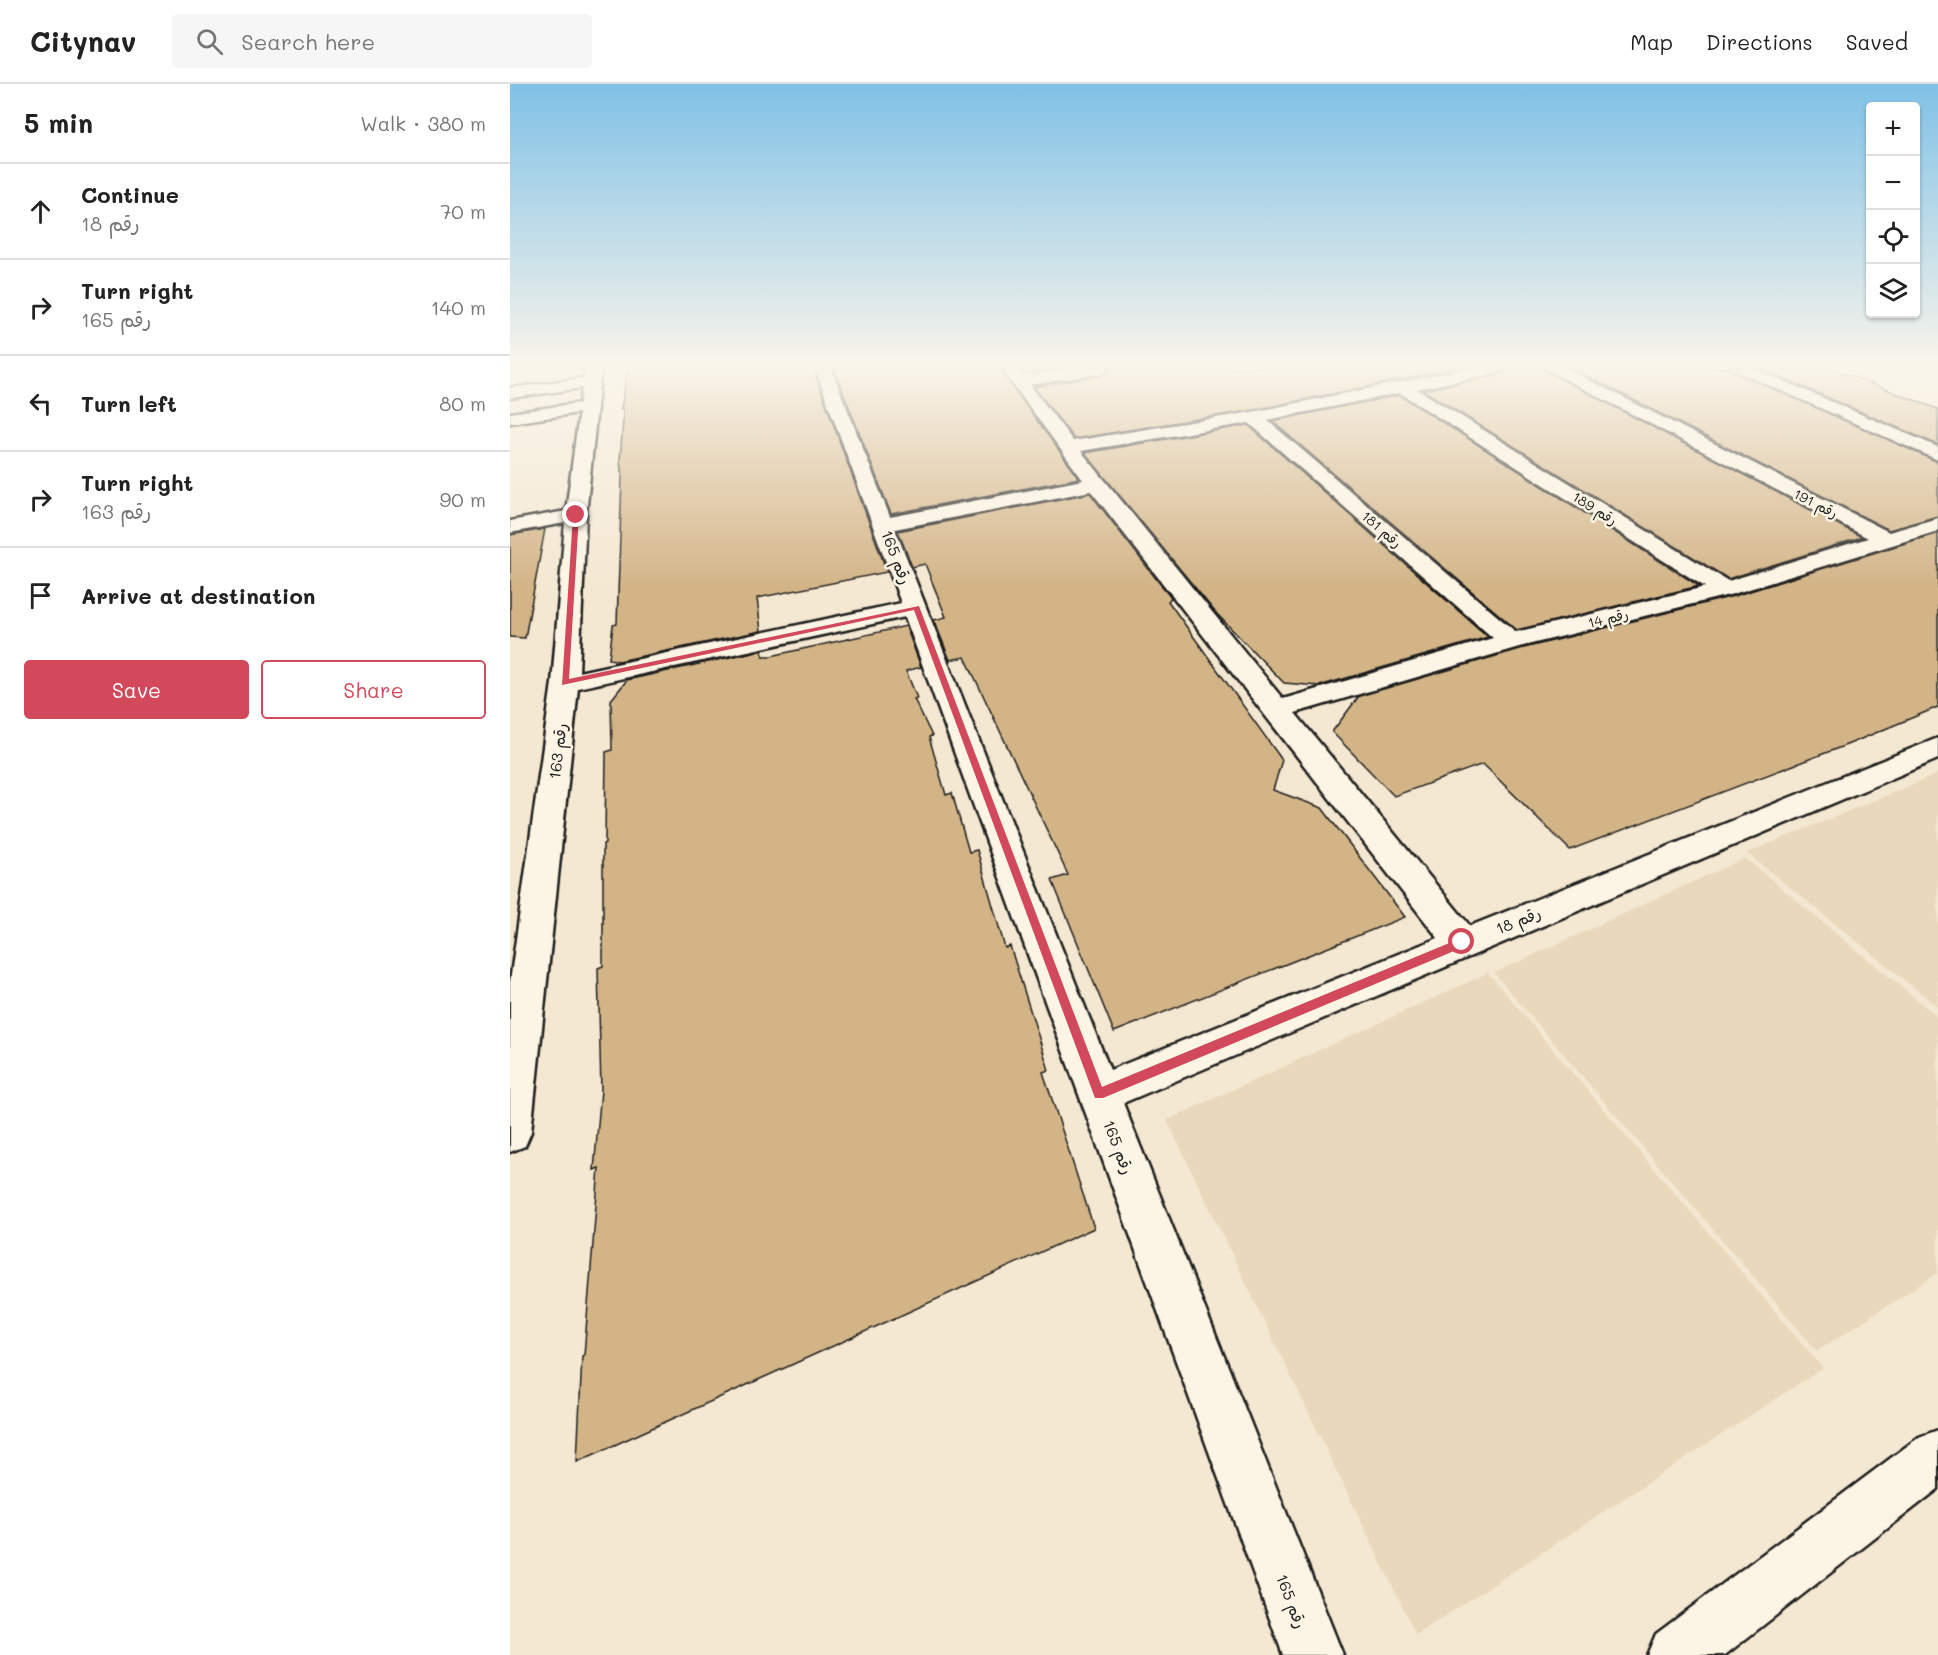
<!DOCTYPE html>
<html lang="en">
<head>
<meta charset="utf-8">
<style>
	body { margin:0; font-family:Mali,"Playpen Sans Arabic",sans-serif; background:#f6f6f6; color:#222 }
	.controls { position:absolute; right:18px; top:18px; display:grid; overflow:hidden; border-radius:6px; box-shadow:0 2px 4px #0004 }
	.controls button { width:54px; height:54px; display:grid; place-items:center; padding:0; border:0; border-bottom:2px solid #e0e0e0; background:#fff; color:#222; font:30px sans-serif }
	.stop { position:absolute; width:18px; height:18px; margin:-14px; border:4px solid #d1495b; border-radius:50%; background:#fff }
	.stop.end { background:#d1495b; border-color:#fff; box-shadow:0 2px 6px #0008 }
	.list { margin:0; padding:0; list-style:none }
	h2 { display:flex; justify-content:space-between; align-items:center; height:78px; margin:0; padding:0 24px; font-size:26px }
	h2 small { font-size:20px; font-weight:400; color:#767676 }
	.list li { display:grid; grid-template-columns:39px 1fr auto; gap:18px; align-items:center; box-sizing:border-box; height:96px; padding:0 24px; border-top:2px solid #e0e0e0 }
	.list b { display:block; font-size:22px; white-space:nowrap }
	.list p { margin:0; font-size:20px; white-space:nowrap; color:#767676 }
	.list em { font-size:20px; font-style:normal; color:#767676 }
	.actions { display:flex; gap:12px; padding:18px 24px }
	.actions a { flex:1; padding:14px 0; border:2px solid #d1495b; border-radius:6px; text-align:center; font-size:21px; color:#d1495b }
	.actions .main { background:#d1495b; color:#fff }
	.icon { flex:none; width:33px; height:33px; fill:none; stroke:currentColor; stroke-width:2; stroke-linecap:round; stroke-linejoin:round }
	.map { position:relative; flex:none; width:1428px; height:1571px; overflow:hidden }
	header { display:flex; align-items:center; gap:36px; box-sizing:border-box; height:84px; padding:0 30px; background:#fff; border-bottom:2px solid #e0e0e0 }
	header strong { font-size:28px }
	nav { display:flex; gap:33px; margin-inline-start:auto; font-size:21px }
	.search { width:420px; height:54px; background:#f6f6f6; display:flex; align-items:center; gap:15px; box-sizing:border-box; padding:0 21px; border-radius:6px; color:#767676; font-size:22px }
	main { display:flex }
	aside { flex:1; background:#fff }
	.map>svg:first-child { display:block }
	.built { fill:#ead8bc }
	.building { fill:#d3b487; stroke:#1c1c1c; stroke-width:1.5 }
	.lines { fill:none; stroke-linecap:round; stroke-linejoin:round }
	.minor-casing { stroke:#1c1c1c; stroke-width:5 }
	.minor { fill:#fcf5e5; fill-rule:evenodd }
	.route { fill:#d1495b }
	.labels { text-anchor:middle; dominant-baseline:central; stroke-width:5; stroke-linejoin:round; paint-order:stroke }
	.far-street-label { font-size:14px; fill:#1c1c1c; stroke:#fcf5e5 }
	.street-label { font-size:16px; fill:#1c1c1c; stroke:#fcf5e5 }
</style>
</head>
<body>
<header>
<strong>Citynav</strong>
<div class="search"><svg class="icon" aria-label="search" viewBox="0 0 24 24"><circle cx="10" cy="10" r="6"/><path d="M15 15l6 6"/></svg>Search here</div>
<nav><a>Map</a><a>Directions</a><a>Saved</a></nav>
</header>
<main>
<aside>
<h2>5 min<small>Walk · 380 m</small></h2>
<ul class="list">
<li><svg class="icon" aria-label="ahead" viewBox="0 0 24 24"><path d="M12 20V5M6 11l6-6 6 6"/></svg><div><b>Continue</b><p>رقم 18</p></div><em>70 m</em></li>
<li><svg class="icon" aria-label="right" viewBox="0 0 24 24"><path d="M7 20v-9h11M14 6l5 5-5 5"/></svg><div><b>Turn right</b><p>رقم 165</p></div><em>140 m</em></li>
<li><svg class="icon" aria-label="left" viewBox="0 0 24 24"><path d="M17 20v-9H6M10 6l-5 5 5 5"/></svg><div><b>Turn left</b></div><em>80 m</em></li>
<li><svg class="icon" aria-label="right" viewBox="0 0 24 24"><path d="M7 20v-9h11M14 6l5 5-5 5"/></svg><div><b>Turn right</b><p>رقم 163</p></div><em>90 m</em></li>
<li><svg class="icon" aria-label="arrive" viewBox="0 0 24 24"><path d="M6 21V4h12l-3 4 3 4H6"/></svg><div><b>Arrive at destination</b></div></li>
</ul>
<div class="actions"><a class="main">Save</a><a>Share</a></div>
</aside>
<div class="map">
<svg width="1428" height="1571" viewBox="0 0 1428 1571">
	<rect width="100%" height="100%" fill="#f4e8d2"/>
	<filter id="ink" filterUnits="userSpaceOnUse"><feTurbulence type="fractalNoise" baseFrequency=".0167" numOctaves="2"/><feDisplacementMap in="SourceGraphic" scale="12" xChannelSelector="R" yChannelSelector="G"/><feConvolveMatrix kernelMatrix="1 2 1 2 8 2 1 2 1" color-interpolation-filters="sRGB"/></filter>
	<g filter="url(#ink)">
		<g class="built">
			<polygon points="1428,690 1428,923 1237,769"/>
			<polygon points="1235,774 1428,933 1428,1189 1307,1267 984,889"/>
			<polygon points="978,889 1313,1284 906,1551 657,1036"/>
		</g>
		<g class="building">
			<polygon points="118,284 303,284 377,488 247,514 251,547 109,577 99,575 103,541 107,540 112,393 110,376 113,338 113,325 111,325"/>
			<polygon points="324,284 489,284 569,394 381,430"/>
			<polygon points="603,284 948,284 743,326 564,355 524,303 593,291"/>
			<polygon points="997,284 1032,284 1352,453 1218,495 913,306 987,291"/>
			<polygon points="1061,284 1218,284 1428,378 1428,432 1379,446"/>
			<polygon points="1249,284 1320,284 1428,325 1428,361"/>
			<polygon points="890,311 1189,502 1007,546 762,337"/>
			<polygon points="738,341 978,553 809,602 774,599 705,528 575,369"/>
			<polygon points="580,409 661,514 658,517 772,676 763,706 812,724 895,833 604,948 542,796 558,791 455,573 440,576 424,536 436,533 415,480 402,483 388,447"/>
			<polygon points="35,445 15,554 0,553 0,451"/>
			<polygon points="1428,449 1428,623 1339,660 1060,766 973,680 884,712 822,648 849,612 1010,565 1224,512"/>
			<polygon points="396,542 411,583 396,587 407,614 404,615 422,652 419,653 436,711 442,709 459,768 467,766 495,864 500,862 539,986 533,988 584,1144 67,1378 72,1272 74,1271 89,1084 84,1086 91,1006 88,884 93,882 93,760 95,759 96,668 102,666 101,616 117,596 252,566 253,572 261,572"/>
		</g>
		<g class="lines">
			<g class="minor-casing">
				<g id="minor">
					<path d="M75,284H91L76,431L69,588L391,519L305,284H321L380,433L573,396L491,284H507L514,292L562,284H601L593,289L520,301L563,357L743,328L961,284H995L987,289L907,305L1218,497L1358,454L1034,284H1055L1379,448L1428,434V447L1223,510L1009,563L785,629L960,842L1428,654V675L613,1019L833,1571H773L395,533L68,604L21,1048L15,1062L0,1068V898L42,599L55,439L0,449V437L56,427L69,329L0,339V329L70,319L72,304L0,314V304L74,294ZM890,309L1195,503L1006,548L757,336ZM739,339L983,554L773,615L571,367ZM581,407L928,854L600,986L385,445Z"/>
					<polygon points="1220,284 1242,284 1428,363 1428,376"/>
					<polygon points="1428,1346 1428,1405 1215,1571 1137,1571 1146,1550 1409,1353"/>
				</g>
			</g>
			<use href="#minor" class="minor"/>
		</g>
	</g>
	<linearGradient id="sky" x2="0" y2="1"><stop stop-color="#80c1e6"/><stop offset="0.56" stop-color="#faf5eb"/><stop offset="1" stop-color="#faf5eb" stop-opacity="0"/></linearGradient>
	<rect width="1428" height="504" fill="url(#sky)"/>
	<polygon class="route" points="66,429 69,431 59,595 409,522 592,1003 949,855 952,854 958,858 956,862 593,1014 585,1014 404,526 52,601 63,431"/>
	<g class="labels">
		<g class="far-street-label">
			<text transform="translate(1306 419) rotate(27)">رقم 191</text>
			<text transform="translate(1085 424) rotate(32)">رقم 189</text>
			<text transform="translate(872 445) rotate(41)">رقم 181</text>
			<text transform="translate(1098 534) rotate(-14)">رقم 14</text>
		</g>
		<g class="street-label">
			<text transform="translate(387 473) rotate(69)">رقم 165</text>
			<text transform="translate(47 667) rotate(-83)">رقم 163</text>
			<text transform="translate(1008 836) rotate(-22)">رقم 18</text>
			<text transform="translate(609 1063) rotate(69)">رقم 165</text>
			<text transform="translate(782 1517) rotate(69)">رقم 165</text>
		</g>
	</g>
</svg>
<div class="controls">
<button>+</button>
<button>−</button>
<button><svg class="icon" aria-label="locate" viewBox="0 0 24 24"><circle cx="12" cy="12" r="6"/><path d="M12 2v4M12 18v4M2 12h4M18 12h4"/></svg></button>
<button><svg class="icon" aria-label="layers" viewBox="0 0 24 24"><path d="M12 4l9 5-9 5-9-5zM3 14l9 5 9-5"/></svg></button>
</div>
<div class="stop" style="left:952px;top:858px"></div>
<div class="stop end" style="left:66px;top:431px"></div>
</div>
</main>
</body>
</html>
